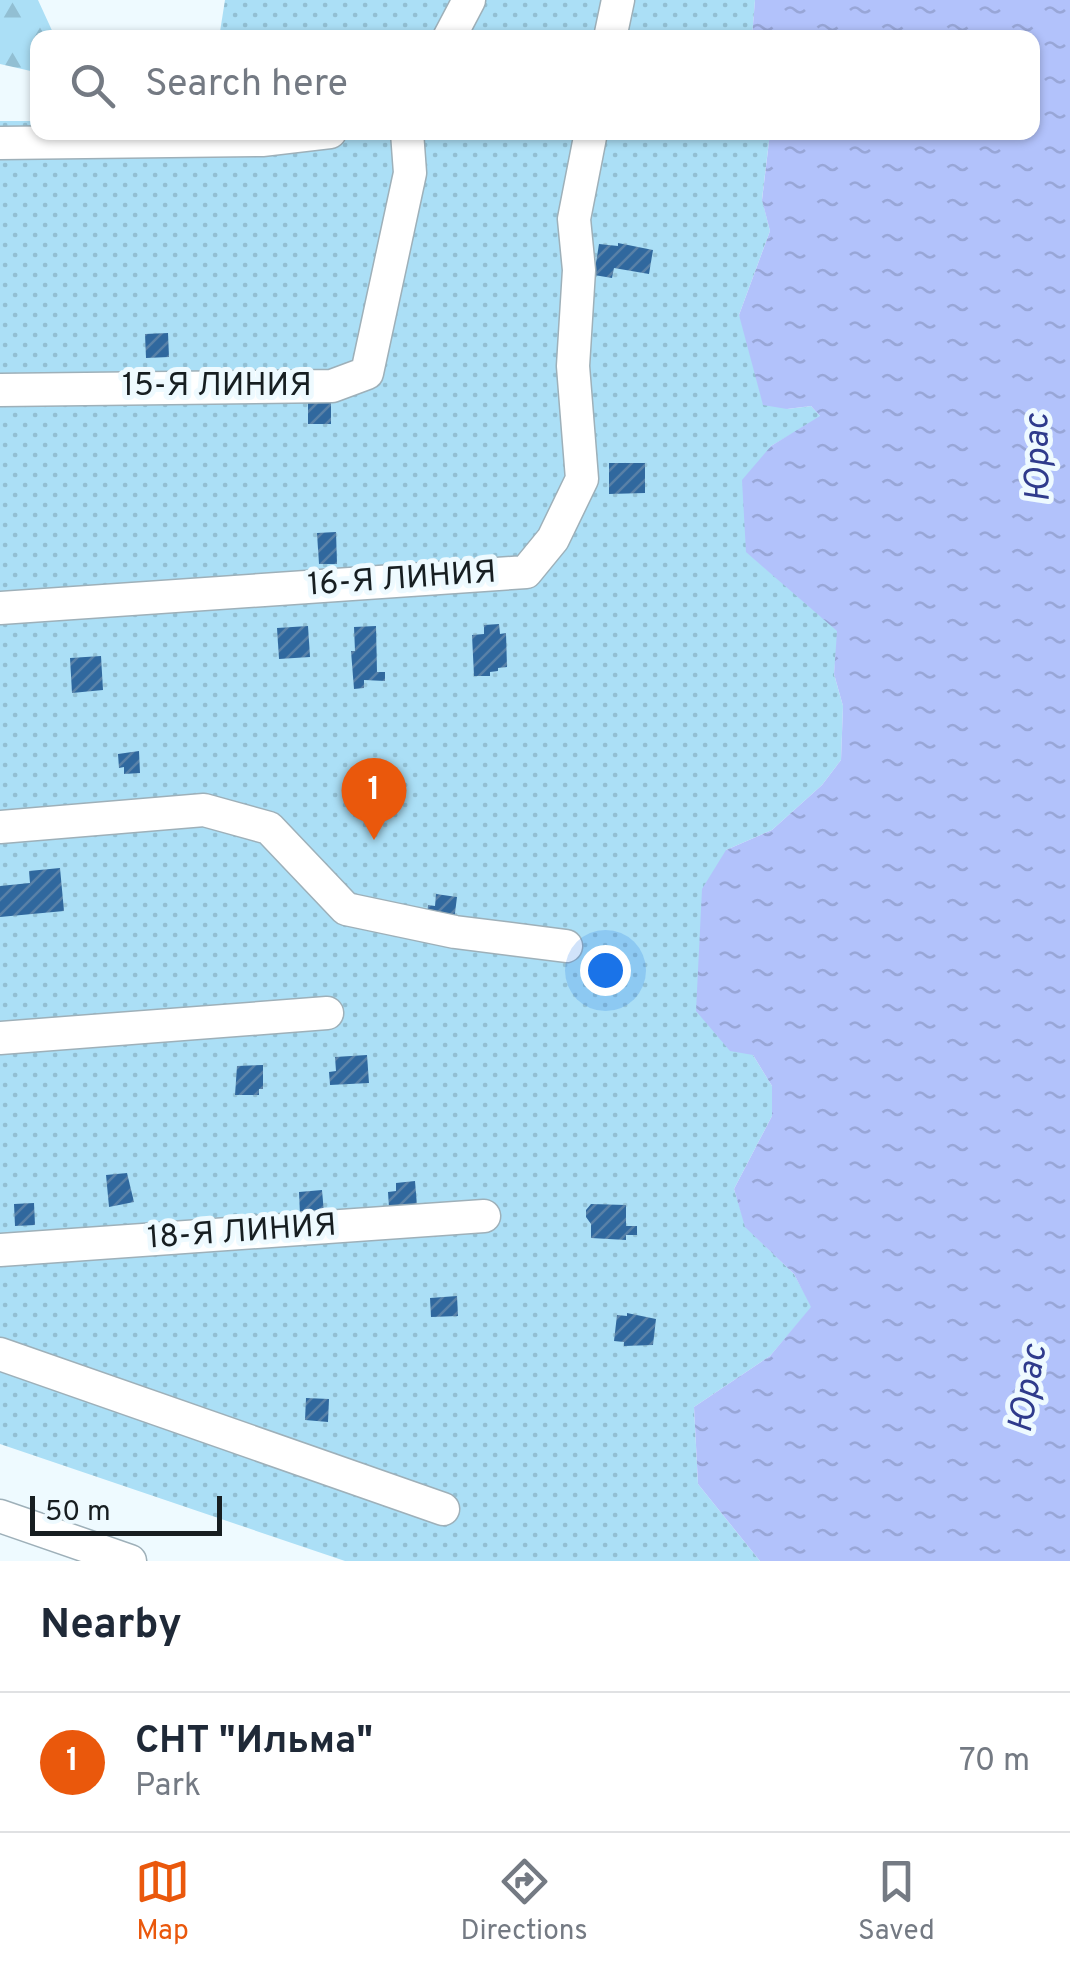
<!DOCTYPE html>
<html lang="en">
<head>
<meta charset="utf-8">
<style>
	body { margin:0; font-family:Overpass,sans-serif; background:#f6f6f7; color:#1f2937 }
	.scale { position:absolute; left:30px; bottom:25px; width:192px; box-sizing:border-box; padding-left:10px; border:5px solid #171e21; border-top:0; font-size:28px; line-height:35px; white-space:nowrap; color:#171e21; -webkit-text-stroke:8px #eefaff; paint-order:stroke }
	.you { position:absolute; left:605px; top:970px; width:35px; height:35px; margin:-25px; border:8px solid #fff; border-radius:50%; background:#1a73e8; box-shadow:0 0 0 15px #1a73e833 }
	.badge { display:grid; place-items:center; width:65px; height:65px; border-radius:50%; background:#ea580c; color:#fff; font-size:32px; font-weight:700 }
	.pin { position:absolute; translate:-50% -82px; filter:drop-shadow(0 2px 5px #0008) }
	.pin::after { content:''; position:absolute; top:52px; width:35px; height:30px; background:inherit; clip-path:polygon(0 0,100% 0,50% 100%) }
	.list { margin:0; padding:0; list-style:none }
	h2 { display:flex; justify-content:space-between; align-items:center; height:130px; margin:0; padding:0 40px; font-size:42px }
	h2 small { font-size:32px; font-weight:400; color:#747a83 }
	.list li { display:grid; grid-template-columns:65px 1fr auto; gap:30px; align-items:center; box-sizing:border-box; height:140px; padding:0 40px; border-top:2px solid #e0e1e3 }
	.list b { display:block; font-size:38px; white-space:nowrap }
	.list p { margin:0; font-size:32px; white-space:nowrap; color:#747a83 }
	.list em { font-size:32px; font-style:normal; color:#747a83 }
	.icon { flex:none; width:55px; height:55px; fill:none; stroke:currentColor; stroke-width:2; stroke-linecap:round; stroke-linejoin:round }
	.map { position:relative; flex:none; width:1070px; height:1561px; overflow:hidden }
	.search { position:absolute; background:#fff; box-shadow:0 2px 8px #0004; left:30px; right:30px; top:30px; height:110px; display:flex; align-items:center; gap:25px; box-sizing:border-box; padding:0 35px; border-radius:20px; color:#747a83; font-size:38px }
	.sheet { height:270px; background:#fff }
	nav { display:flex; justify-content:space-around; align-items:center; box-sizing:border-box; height:140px; border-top:2px solid #e0e1e3; background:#fff; font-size:28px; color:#747a83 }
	nav a { display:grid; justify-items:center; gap:5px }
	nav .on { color:#ea580c }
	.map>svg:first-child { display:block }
	.forest { fill:url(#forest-firs) }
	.park { fill:url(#park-dots) }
	.water { fill:url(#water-ripples) }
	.building { fill:url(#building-hatch) }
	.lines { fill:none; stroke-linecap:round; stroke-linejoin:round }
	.minor-casing { stroke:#9eb0b9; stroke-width:35 }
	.minor { stroke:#fff; stroke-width:32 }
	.labels { text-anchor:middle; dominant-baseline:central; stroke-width:10; stroke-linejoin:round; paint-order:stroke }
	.street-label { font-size:32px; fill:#171e21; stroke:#eefaff }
	.water-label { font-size:35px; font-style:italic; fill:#2f3b8c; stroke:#eefaff }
</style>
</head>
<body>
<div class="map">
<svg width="1070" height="1561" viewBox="0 0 1070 1561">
	<defs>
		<pattern id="forest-firs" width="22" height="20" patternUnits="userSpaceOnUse" patternTransform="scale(2.5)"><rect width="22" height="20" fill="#abdff6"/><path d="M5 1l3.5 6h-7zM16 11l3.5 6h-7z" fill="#92bfd3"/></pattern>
		<pattern id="park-dots" width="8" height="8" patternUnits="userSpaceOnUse" patternTransform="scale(2.5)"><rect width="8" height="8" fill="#abdff6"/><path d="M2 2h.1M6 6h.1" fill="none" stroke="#92bfd3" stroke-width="1.8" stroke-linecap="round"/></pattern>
		<pattern id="water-ripples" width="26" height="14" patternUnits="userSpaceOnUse" patternTransform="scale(2.5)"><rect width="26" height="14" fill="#b2c2fb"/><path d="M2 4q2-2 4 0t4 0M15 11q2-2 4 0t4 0" fill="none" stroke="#98a6d7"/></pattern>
		<pattern id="building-hatch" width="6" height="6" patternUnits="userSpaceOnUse" patternTransform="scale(2.5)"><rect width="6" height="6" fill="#30689e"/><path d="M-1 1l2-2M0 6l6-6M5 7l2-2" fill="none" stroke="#5981a7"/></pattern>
	</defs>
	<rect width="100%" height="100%" fill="#eefaff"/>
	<polygon class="forest" points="0,0 38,0 55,37 38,38 35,72 0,64"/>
	<g class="park">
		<polygon points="225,0 755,0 752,37 219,38"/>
		<polygon points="0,121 37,121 38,132 770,133 762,199 770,231 739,315 787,409 811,406 821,417 771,446 746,551 838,631 834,674 843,706 841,760 822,785 772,830 726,850 753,1055 772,1086 772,1116 734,1189 746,1227 794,1274 812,1307 770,1356 694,1407 698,1484 760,1561 345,1561 0,1444"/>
	</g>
	<polygon class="water" points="755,0 1070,0 1070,1561 760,1561 698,1484 694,1407 770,1356 811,1307 794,1274 745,1227 734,1189 772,1116 772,1086 753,1055 730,1051 696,1011 702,889 726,850 772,830 822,785 841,760 843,706 834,674 837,631 746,552 742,480 771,446 820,416 811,406 787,409 763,405 739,315 770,231 762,200 770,133 1032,132 1032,38 752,37"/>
	<g class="building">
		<polygon points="618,243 653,250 649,274 614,268 612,278 594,275 599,244 618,246"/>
		<polygon points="168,333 169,357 146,358 145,334"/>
		<polygon points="331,400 331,424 308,424 308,401"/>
		<polygon points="609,463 645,463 645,493 609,494"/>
		<polygon points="336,532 337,564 319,564 317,533"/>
		<polygon points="499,624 500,634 506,633 507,667 498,668 498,671 490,672 490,676 474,676 472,635 484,634 484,625"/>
		<polygon points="308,626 310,657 279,659 277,628"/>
		<polygon points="376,626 377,672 385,672 385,681 364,680 364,688 354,689 351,651 355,651 354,627"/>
		<polygon points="101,656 103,690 72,693 70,658"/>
		<polygon points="139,751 140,773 124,774 124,767 119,768 118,754"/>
		<polygon points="375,768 396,773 390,801 368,797"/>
		<polygon points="60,868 64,911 0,917 0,886 30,883 29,871"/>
		<polygon points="436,894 457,897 454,921 427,917 428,905 435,906"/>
		<polygon points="367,1055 369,1083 330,1085 329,1072 336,1071 335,1057"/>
		<polygon points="263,1065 263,1089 259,1089 259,1095 235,1095 237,1066"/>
		<polygon points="127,1173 134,1202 109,1207 106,1175"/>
		<polygon points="415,1181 417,1206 389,1208 388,1192 396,1191 396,1183"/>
		<polygon points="322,1190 324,1213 300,1215 299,1192"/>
		<polygon points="34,1203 35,1225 15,1226 14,1204"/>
		<polygon points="591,1204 626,1205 626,1226 637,1226 637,1235 626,1235 626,1240 591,1238 591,1224 586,1217 586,1210"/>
		<polygon points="457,1296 458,1316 431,1317 430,1298"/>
		<polygon points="627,1313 656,1319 653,1345 624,1346 624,1342 614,1341 617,1315 627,1316"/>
		<polygon points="306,1398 329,1399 328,1422 305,1420"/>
	</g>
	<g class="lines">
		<g class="minor-casing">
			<g id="minor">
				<polyline points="449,38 469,0"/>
				<polyline points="610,38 618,0"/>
				<polyline points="0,143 262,140 330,132"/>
				<polyline points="0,390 332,386 367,373 410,173 407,132"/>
				<polyline points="0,608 526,572 553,539 582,479 573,366 579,270 574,219 591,132"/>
				<polyline points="0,827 204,810 269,828 346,909 455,932 566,946"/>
				<polyline points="0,1038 327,1013"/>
				<polyline points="0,1250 484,1216"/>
				<polyline points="0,1354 443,1509"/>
				<polyline points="0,1516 130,1561"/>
			</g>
		</g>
		<use href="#minor" class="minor"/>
	</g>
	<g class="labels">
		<g class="street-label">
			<text x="217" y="387">15-Я ЛИНИЯ</text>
			<text transform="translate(402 580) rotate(-4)">16-Я ЛИНИЯ</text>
			<text transform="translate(242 1233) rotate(-4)">18-Я ЛИНИЯ</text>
		</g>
		<g class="water-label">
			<text transform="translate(1039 458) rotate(-91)">Юрас</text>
			<text transform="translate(1029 1389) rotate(-80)">Юрас</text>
		</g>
	</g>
</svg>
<div class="scale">50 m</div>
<div class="you"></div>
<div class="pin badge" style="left:374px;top:840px">1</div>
<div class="search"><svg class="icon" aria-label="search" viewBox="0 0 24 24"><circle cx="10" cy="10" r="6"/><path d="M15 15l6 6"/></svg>Search here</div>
</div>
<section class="sheet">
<h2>Nearby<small></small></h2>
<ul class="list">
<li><span class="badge">1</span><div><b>СНТ &quot;Ильма&quot;</b><p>Park</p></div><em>70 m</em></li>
</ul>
</section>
<nav>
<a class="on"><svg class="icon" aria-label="map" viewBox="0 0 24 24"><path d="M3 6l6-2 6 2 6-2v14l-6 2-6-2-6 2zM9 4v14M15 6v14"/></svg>Map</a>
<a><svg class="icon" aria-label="directions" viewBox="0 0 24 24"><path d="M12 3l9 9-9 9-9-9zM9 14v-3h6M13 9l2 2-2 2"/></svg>Directions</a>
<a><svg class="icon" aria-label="saved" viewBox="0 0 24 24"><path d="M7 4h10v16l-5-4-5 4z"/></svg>Saved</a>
</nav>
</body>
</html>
